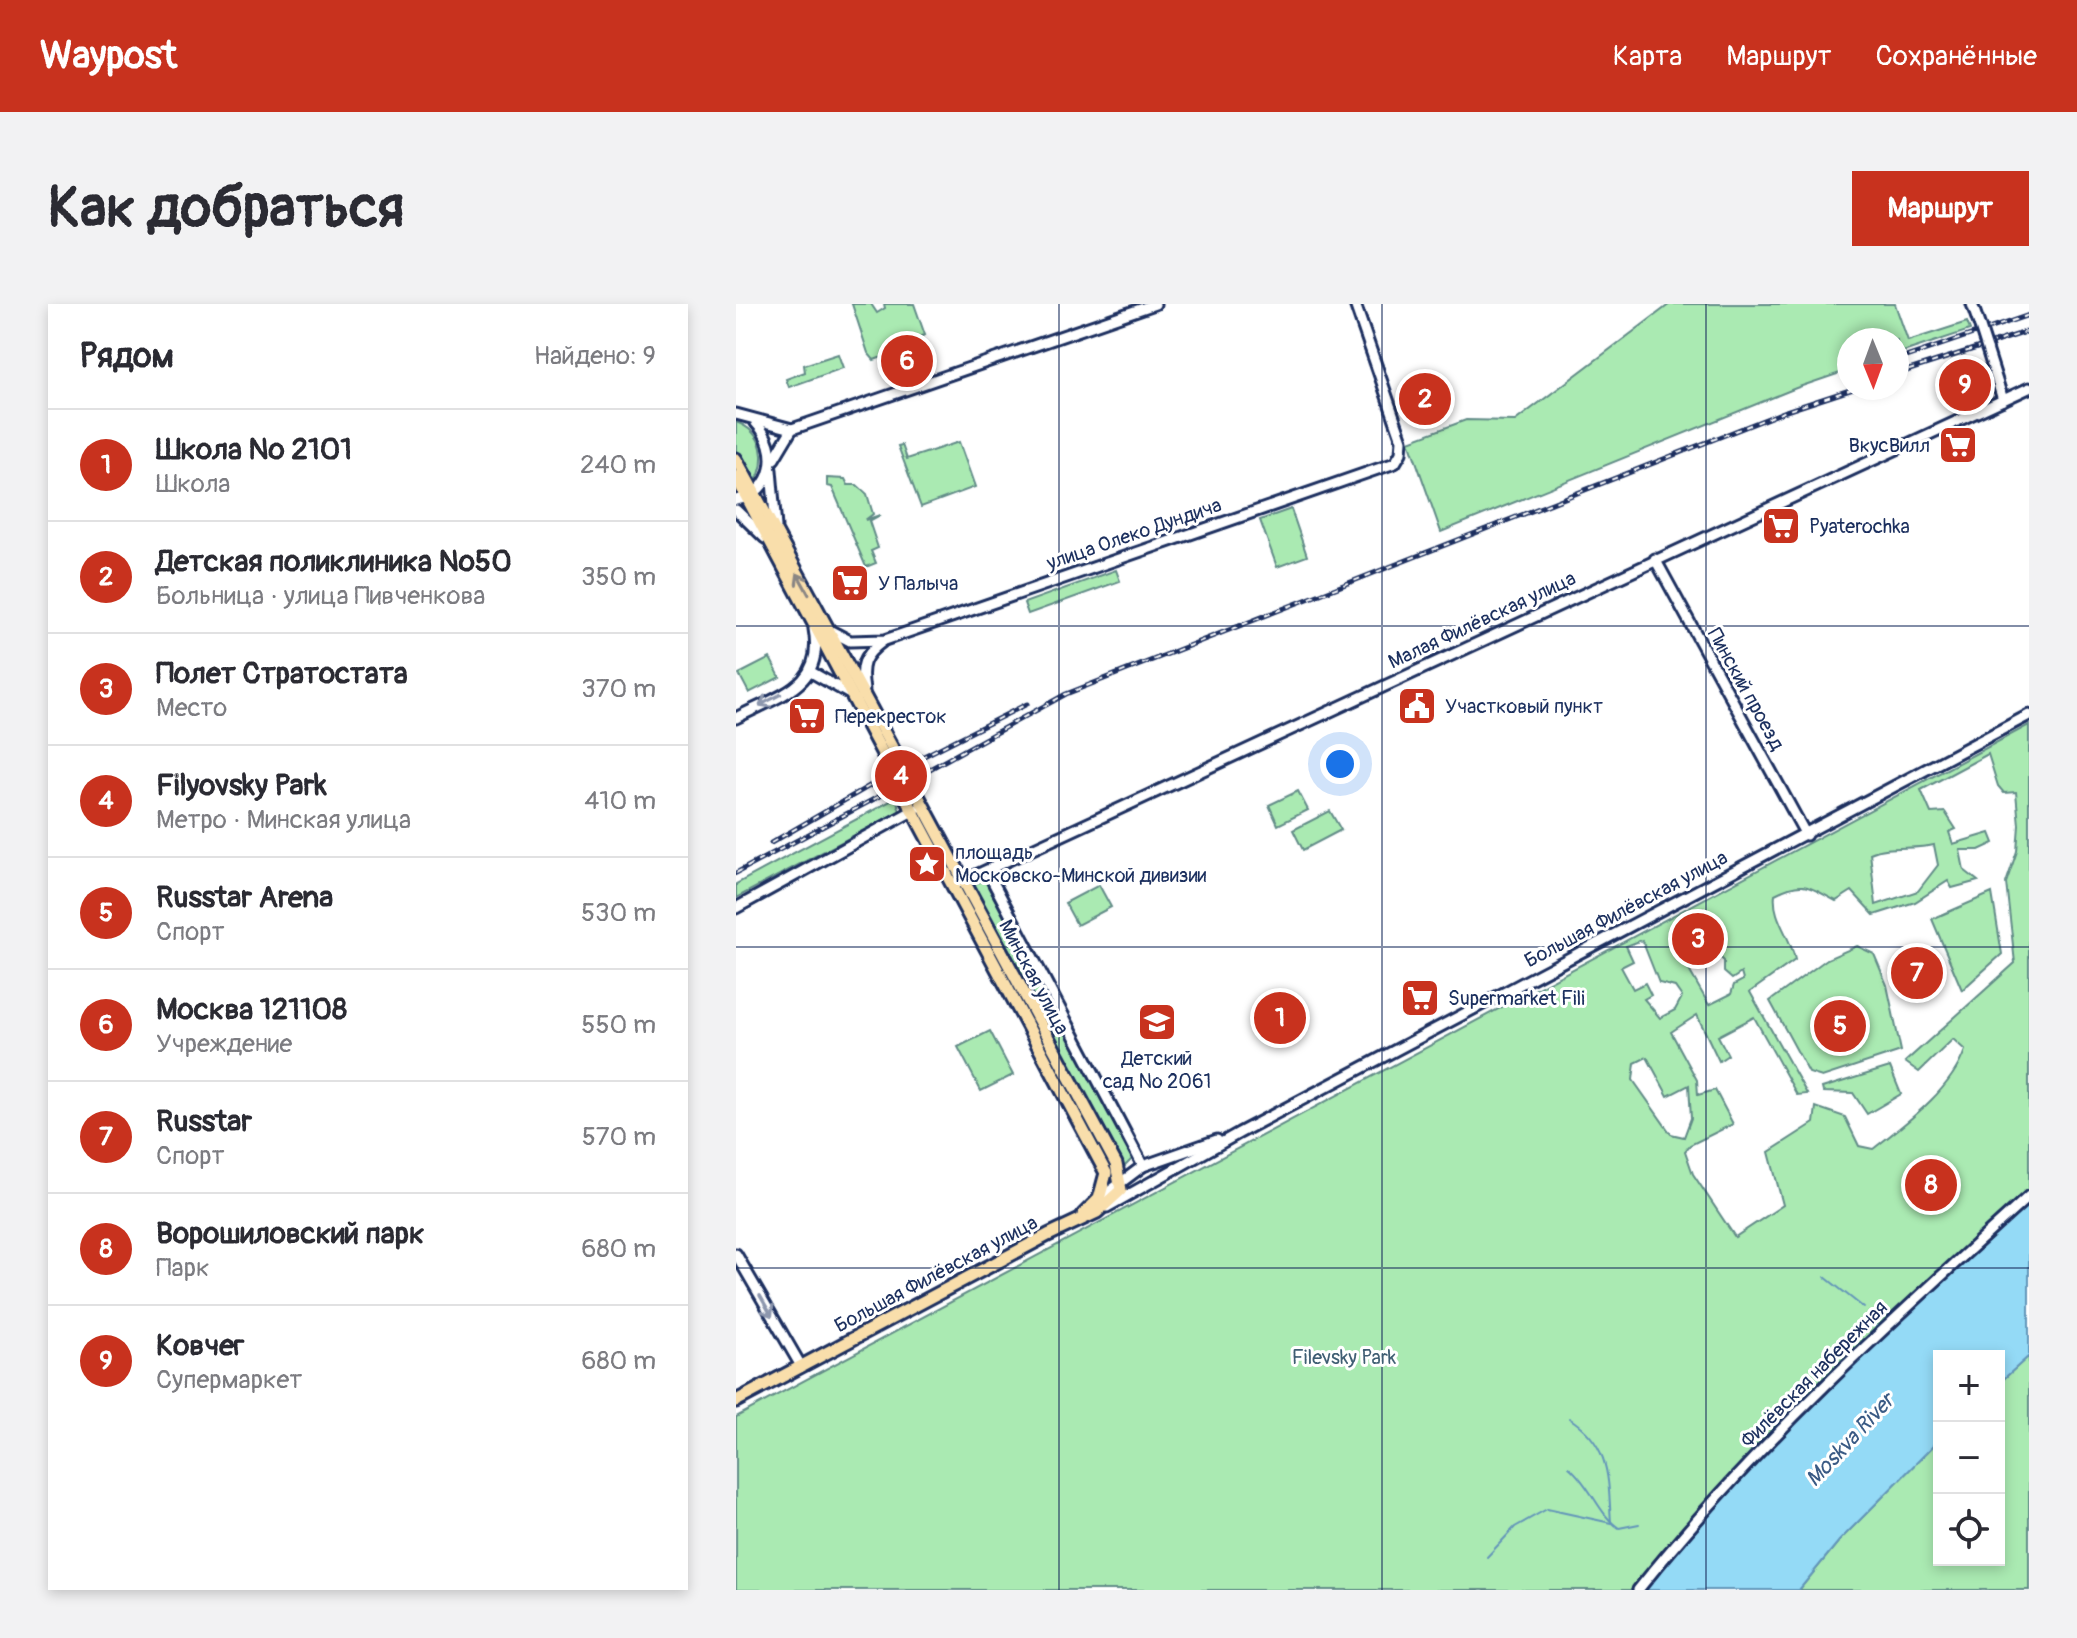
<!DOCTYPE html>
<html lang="ru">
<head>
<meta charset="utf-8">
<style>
	body { margin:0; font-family:Pangolin,sans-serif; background:#f2f2f3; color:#2b2b33 }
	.controls { position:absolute; right:24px; bottom:24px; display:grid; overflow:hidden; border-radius:0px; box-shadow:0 4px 12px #0003 }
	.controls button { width:72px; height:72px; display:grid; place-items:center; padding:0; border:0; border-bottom:2px solid #e1e1e2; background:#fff; color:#2b2b33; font:40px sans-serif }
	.compass { position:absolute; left:1101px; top:24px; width:72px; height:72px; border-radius:50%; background:#fff; box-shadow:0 4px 12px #0003; rotate:179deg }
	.you { position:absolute; left:604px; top:460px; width:28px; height:28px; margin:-20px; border:6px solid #fff; border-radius:50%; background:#1a73e8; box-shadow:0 0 0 12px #1a73e833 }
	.badge { display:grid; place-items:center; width:52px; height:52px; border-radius:50%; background:#c8321e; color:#fff; font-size:26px; font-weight:700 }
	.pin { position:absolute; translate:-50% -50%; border:4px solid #fff; box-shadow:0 2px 8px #0006 }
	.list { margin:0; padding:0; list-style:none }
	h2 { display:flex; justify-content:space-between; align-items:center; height:104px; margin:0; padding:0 32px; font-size:34px }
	h2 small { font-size:26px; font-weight:400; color:#7c7c81 }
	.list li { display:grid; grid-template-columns:52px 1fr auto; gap:24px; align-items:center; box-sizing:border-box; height:112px; padding:0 32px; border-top:2px solid #e1e1e2 }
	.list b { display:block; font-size:30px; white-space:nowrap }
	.list p { margin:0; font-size:26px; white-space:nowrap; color:#7c7c81 }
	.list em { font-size:26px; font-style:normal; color:#7c7c81 }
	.icon { flex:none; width:44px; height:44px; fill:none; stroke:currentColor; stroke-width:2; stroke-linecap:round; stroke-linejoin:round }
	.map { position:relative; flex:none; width:1293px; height:1286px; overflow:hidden; border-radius:0px }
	header { display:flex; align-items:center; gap:48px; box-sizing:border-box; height:112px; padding:0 40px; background:#c8321e; color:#fff }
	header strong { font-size:38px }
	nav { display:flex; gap:44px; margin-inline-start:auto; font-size:28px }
	.intro { display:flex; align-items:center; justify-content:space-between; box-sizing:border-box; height:192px; padding:0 48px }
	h1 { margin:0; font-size:56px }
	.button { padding:20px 36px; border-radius:0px; background:#c8321e; color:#fff; font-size:28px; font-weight:700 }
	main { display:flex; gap:48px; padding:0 48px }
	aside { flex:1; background:#fff; border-radius:0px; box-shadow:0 4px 12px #0003 }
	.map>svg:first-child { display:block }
	.green { fill:#aaeab2; stroke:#628c88; stroke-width:2; fill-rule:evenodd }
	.water { fill:#94daf6; stroke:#6496b9; stroke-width:2 }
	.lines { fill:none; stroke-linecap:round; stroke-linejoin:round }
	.stream { stroke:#6496b9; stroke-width:2 }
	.minor-casing { stroke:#1b2f5e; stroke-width:15 }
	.major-casing { stroke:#1b2f5e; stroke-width:17 }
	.minor { stroke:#fff; stroke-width:9 }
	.major { stroke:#f9deab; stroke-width:11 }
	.rail-casing { stroke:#1b2f5e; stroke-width:5 }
	.rail { stroke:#fff; stroke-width:2; stroke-dasharray:6; stroke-linecap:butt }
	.minor-bridge-casing { stroke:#1b2f5e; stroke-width:15; stroke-linecap:butt }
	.major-bridge-casing { stroke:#1b2f5e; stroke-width:17; stroke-linecap:butt }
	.minor-bridge { stroke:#fff; stroke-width:9 }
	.major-bridge { stroke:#f9deab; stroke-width:11 }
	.oneway { stroke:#8a8684 }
	.oneway2 { stroke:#8d97ae }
	.grid { fill:none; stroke:#1b2f5e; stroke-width:2; stroke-opacity:0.55 }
	.labels { text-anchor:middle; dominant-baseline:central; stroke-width:6; stroke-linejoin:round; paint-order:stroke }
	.poi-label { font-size:20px; fill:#1b2f5e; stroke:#fff; text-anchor:start }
	.street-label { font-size:20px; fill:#1b2f5e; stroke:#fff }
	.park-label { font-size:20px; fill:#3f5e73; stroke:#fff }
	.water-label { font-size:22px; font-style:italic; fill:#395a84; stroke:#fff }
</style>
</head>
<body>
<header>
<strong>Waypost</strong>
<nav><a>Карта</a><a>Маршрут</a><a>Сохранённые</a></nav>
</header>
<div class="intro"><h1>Как добраться</h1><a class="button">Маршрут</a></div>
<main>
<aside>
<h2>Рядом<small>Найдено: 9</small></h2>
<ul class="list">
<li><span class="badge">1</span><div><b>Школа № 2101</b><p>Школа</p></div><em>240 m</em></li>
<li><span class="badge">2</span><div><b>Детская поликлиника №50</b><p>Больница · улица Пивченкова</p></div><em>350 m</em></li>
<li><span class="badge">3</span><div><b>Полет Стратостата</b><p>Место</p></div><em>370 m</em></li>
<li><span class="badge">4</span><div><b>Filyovsky Park</b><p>Метро · Минская улица</p></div><em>410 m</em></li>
<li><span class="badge">5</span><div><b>Russtar Arena</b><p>Спорт</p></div><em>530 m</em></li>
<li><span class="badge">6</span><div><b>Москва 121108</b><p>Учреждение</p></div><em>550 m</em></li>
<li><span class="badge">7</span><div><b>Russtar</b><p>Спорт</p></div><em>570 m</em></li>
<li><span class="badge">8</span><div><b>Ворошиловский парк</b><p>Парк</p></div><em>680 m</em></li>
<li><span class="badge">9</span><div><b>Ковчег</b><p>Супермаркет</p></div><em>680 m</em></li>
</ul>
</aside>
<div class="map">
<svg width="1293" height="1286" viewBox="0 0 1293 1286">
	<rect width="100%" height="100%" fill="#fff"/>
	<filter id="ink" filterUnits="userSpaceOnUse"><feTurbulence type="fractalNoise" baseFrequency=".0125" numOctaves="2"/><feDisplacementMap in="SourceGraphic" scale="16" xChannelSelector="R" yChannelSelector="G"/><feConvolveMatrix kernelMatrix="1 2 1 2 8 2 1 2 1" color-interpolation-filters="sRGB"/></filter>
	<g filter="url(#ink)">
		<g class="green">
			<polygon points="116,0 135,0 141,9 149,4 148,0 178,0 189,31 152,43 152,51 138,56 132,49"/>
			<polygon points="934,0 1159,0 1172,37 1231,18 1234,26 1161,50 1161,36 1113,36 1113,66 1060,84 705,228 673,137 730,116 779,117"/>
			<polygon points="102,50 107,64 53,83 50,75 69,68 68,61"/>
			<path d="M0,118C28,128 32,156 19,179L0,147Z"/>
			<polygon points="223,138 239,183 185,203 162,142 166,141 171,155"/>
			<polygon points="91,174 109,175 112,181 121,181 131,190 137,210 129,216 144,211 133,217 142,244 135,247 140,259 130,263 96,183 91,182"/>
			<polygon points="555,205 571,252 541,263 524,216"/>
			<polygon points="380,266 384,277 292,310 288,299"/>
			<polygon points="34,354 44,373 13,389 3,370"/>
			<path d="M1293,421V896L906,1286H0V1113ZM1252,450L1262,482L1268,489L1280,488L1283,521L1281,547L1270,579L1279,659L1169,758L1183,768L1217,735L1229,746C1215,787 1170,819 1137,845L1123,842L1109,813L1080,803L1078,819L1033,848L1047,901L999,933L957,870L949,847L954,841L997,820L979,786L962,791L961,776L935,728L961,711L983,757L992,751L982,732L1018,713L1061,791L1071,790L1014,688L1059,656C1055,632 1036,615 1039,590C1068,575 1073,583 1100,597L1116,587L1138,611L1179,598L1212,577L1216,584L1242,577L1228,566L1224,546H1243L1258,539L1254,529L1217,540L1213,528L1220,525L1209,508L1195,509L1185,486ZM1198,541L1202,561L1182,587L1140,601L1134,549C1153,541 1177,546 1198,541ZM967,604L973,612L966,619L976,636V646L988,657V668L996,675L1005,669L1007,676L998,681L995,690L973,701L938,640L954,626L950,613ZM906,636L923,679L939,683L946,693L939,706L924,714L908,695L915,691L909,679L897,685L885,663L897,657L890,642ZM911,753L932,792L953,781L955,814L948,833L935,830L897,776L899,759Z"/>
			<polygon points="562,487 572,506 542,521 533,501"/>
			<polygon points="160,494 164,507 0,594 0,580"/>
			<polygon points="594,507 605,526 567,546 557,526"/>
			<polygon points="249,576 397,854 388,863 236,586 240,579"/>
			<polygon points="363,581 375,603 341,621 329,599"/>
			<polygon points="1256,589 1266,650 1226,686 1196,615"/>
			<polygon points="1121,642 1138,650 1151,681 1165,747 1086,773 1073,769 1034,697 1091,655"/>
			<polygon points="254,727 277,771 245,787 222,743"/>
			<polygon points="1154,763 1165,790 1131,810 1117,789 1087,788 1086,784"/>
			<polygon points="1293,1052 1293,1286 1063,1286 1103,1237 1203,1136 1203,1256 1263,1256 1263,1079"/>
		</g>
		<path class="water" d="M1293,896V1052L1263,1079V1052H1203V1136L1103,1237L1063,1286H906C1023,1144 1157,1019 1293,896Z"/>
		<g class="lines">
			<g class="stream">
				<polyline points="1089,973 1128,1004"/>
				<polyline points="1136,1016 1141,1025"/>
				<path d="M833,1163C854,1180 863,1211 883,1224L903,1220"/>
				<path d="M751,1253L779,1223L811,1205L875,1219C872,1174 875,1141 833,1114"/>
			</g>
			<g class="minor-casing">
				<g id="minor">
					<polyline points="1236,0 1244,23"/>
					<polyline points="1251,45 1267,96"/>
					<polyline points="0,110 56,125 419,0"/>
					<polyline points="38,155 56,125"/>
					<polyline points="35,166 40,223"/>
					<path d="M0,196C39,189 45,145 20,119"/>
					<polyline points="0,206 29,234"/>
					<polyline points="919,255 1070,531"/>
					<polyline points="93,326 114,337 149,336 659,159 665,149 666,136 619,0"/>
					<polyline points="75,368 112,389"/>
					<path d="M128,386C124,362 127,352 146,338"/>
					<path d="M0,414C43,391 89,383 78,325"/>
					<polyline points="260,560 255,568 257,578 407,862"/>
					<polyline points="223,579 1293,84"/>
					<polyline points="0,604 180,505"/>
					<polyline points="363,895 407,862 481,836"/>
					<polyline points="371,903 503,829 1293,411"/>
					<polyline points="0,950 65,1062"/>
					<path d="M902,1286C1018,1141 1156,1016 1293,892"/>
				</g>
			</g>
			<g class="major-casing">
				<g id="major">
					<polyline points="0,155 165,460"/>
					<polyline points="0,173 155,465"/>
					<polyline points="164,483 370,869 363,895 347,911"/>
					<polyline points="0,1097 312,931 361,908 385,886 380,860 174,477"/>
				</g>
			</g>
			<use href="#minor" class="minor"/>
			<use href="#major" class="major"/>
			<g class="rail-casing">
				<g id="rail">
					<polyline points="1161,56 1293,11"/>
					<polyline points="1161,70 1293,27"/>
					<polyline points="174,459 291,400"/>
					<polyline points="181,472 330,390 1050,107 1120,84"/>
					<polyline points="35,539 149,473"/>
					<polyline points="0,569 155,486"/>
				</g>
			</g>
			<use href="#rail" class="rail"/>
			<g class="minor-bridge-casing">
				<polyline id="minor-bridge" points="1244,23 1251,45"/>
			</g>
			<g class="major-bridge-casing">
				<g id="major-bridge">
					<polyline points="165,460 174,477"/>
					<polyline points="155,465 164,483"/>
				</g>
			</g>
			<use href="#minor-bridge" class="minor-bridge"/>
			<use href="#major-bridge" class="major-bridge"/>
		</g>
		<defs><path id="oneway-shaft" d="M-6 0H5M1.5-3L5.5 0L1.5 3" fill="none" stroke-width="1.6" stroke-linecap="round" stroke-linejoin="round" transform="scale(2)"/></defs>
		<use class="oneway" href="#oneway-shaft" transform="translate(67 280) rotate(-119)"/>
		<g class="oneway2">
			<use href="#oneway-shaft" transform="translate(34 396) rotate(152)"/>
			<use href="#oneway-shaft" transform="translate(30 1002) rotate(60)"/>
		</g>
	</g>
	<path class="grid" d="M323,0V1286M646,0V1286M970,0V1286M0,322H1293M0,643H1293M0,964H1293"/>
	<defs>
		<g id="supermarket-square" transform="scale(2)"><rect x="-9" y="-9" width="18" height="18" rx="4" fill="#c8321e" stroke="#fff"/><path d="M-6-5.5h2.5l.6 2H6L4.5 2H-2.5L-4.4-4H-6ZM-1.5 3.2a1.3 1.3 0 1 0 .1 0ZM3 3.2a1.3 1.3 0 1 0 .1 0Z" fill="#fff"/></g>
		<g id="civic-square" transform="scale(2)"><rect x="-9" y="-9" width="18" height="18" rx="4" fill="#c8321e" stroke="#fff"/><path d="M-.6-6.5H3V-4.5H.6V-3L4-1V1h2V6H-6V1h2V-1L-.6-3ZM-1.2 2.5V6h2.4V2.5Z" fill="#fff"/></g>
		<g id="sight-square" transform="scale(2)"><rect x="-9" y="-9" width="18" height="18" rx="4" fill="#c8321e" stroke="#fff"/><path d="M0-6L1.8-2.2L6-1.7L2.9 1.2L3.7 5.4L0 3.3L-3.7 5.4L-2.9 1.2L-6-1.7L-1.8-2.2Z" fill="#fff"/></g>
		<g id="school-square" transform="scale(2)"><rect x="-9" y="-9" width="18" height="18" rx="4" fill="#c8321e" stroke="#fff"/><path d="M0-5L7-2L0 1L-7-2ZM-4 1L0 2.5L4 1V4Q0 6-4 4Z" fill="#fff"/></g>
	</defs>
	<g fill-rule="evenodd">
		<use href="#supermarket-square" x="1222" y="141"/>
		<use href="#supermarket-square" x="1045" y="222"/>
		<use href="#supermarket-square" x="114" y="279"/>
		<use href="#civic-square" x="681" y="402"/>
		<use href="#supermarket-square" x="71" y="412"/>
		<use href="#sight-square" x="191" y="560"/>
		<use href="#supermarket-square" x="684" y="694"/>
		<use href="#school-square" x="421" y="718"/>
	</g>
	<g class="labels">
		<g class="poi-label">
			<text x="1194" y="141" text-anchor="end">ВкусВилл</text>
			<text x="1073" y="222">Pyaterochka</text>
			<text x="142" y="279">У Палыча</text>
			<text x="709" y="402">Участковый пункт</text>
			<text x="99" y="412">Перекресток</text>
			<text x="219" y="548">площадь<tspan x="219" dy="23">Московско-Минской дивизии</tspan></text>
			<text x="712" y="694">Supermarket Fili</text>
			<text x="421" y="754" text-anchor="middle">Детский<tspan x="421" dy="23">сад № 2061</tspan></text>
		</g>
		<g class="street-label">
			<text transform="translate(398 230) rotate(-19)">улица Олеко Дундича</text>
			<text transform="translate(746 316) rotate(-25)">Малая Филёвская улица</text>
			<text transform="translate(1010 385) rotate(61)">Пинский проезд</text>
			<text transform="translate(890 605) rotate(-28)">Большая Филёвская улица</text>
			<text transform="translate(298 673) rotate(62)">Минская улица</text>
			<text transform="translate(200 970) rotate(-28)">Большая Филёвская улица</text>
			<text transform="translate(1078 1070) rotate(-45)">Филёвская набережная</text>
		</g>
		<g class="park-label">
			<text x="608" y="1053">Filevsky Park</text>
		</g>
		<g class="water-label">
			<text transform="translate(1114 1136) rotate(-47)">Moskva River</text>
		</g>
	</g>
</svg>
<div class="controls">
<button>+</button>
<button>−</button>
<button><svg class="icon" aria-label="locate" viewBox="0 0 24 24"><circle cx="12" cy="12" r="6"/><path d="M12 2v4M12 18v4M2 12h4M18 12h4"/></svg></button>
</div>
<svg class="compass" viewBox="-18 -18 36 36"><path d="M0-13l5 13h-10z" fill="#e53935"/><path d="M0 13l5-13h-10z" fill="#7c7c81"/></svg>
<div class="you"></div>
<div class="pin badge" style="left:544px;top:714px">1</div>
<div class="pin badge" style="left:689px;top:95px">2</div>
<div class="pin badge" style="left:962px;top:635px">3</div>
<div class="pin badge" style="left:165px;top:472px">4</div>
<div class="pin badge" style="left:1104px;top:722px">5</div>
<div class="pin badge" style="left:171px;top:57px">6</div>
<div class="pin badge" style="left:1181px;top:669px">7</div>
<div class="pin badge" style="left:1195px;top:881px">8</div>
<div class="pin badge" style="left:1229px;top:81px">9</div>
</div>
</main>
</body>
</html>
